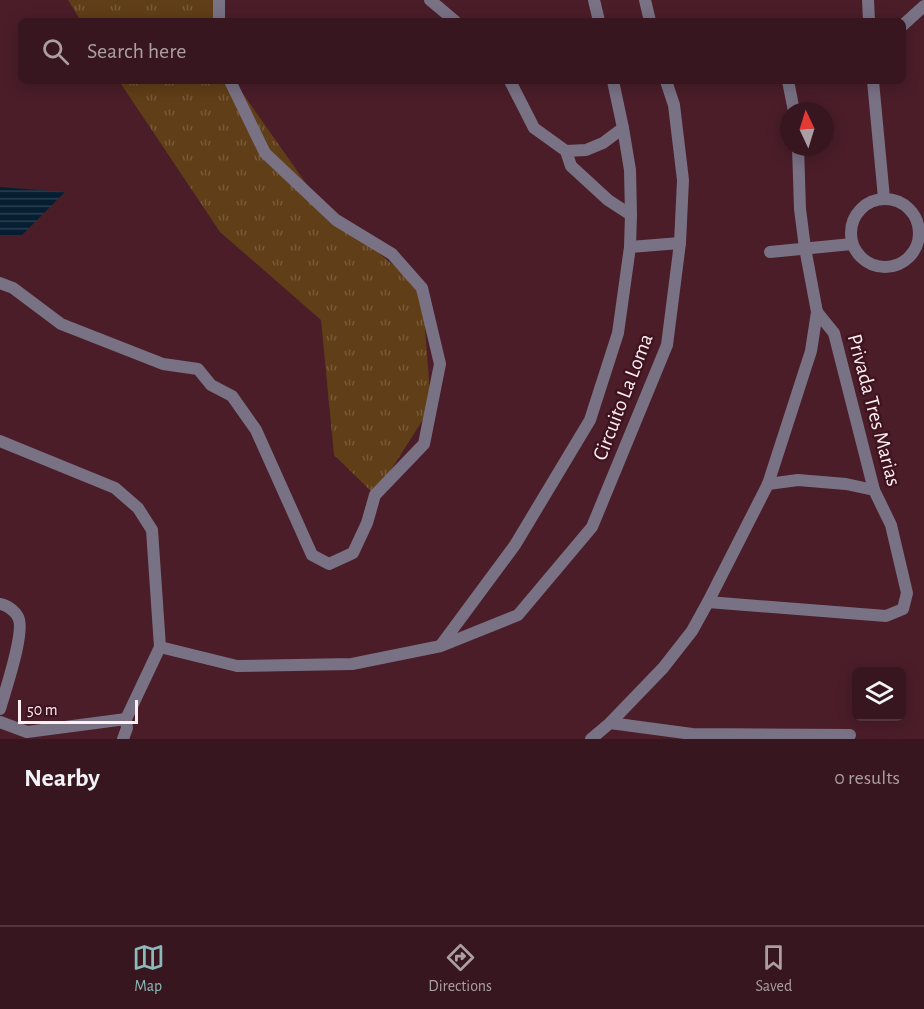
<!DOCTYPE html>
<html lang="en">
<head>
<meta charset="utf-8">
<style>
	body { margin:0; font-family:"Alegreya Sans",sans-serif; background:#3f1f28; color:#f1f3f6 }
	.controls { position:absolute; right:18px; bottom:18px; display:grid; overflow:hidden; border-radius:9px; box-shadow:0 3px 15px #0003 }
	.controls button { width:54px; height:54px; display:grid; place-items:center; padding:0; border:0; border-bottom:2px solid #52353d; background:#38161f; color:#f1f3f6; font:30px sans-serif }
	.compass { position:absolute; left:780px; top:102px; width:54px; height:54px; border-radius:50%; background:#38161f; box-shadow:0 3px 15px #0003; rotate:356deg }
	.scale { position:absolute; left:18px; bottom:15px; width:120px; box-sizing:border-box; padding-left:6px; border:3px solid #fceff2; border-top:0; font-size:16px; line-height:21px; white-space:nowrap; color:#fceff2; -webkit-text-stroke:4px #3f131f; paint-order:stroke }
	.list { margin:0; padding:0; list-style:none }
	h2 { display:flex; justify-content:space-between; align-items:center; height:78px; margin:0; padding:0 24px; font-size:26px }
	h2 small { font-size:20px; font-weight:400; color:#ab9fa4 }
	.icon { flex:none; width:33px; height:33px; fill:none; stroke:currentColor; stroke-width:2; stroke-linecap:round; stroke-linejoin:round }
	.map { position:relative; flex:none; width:924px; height:739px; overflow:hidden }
	.search { position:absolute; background:#38161f; box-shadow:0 3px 15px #0003; left:18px; right:18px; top:18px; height:66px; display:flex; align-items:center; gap:15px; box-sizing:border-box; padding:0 21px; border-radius:9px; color:#ab9fa4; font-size:22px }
	.sheet { height:186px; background:#38161f }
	nav { display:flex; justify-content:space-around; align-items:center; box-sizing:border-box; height:84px; border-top:2px solid #52353d; background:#38161f; font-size:16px; color:#ab9fa4 }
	nav a { display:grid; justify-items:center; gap:3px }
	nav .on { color:#8bbbb9 }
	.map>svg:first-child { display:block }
	.grass { fill:url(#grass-tufts) }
	.water { fill:url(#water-rules) }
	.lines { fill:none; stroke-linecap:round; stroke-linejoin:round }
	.street { stroke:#797184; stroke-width:12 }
	.labels { text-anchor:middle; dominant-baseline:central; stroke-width:5; stroke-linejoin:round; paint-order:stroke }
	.street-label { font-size:21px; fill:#fceff2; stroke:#3f131f }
</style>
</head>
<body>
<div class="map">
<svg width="924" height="739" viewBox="0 0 924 739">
	<defs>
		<pattern id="grass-tufts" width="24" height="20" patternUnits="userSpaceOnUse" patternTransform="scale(1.5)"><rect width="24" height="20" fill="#603e18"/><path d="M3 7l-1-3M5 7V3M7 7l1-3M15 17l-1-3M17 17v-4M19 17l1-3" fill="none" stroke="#785a3a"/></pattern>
		<pattern id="water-rules" width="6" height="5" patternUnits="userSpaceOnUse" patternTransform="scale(1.5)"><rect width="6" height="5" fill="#061e31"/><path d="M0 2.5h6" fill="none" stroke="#2b3f4f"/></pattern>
	</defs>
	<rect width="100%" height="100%" fill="#4a1d29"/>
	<g class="grass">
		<polygon points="68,0 218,0 219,21 81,21"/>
		<polygon points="119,81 234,81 324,209 422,288 431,407 375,495 334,455 321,320 220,232"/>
	</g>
	<polygon class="water" points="0,187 65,192 21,236 0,235"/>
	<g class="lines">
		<g class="street">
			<polyline points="219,0 219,21"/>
			<polyline points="430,0 455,21"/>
			<polyline points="594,0 599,21"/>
			<polyline points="645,0 650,21"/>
			<polyline points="868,0 869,21"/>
			<polyline points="903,25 924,6"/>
			<polyline points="510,81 534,128 566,151 571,166 608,200 631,215"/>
			<polyline points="788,81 794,111"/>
			<polyline points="873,81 884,198"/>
			<polyline points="566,151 586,150 603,143 623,128"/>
			<circle cx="885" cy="233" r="34"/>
			<polyline points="630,247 680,243"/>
			<polyline points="770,252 852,244"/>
			<polyline points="0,283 13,288 61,324 163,364 198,369 211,385 232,396 256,430 312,555 329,564 353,553 367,523 375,495 424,444 440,364 422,288 392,254 336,220 265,153 230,81"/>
			<polyline points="0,441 115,488 138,508 152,530 160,647 126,719"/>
			<polyline points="768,484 798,480 846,484 874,490"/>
			<polyline points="708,602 886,616 903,609 907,593 891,525 874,490 834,333 817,312"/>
			<path d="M0,604C7,605 15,611 18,617C26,631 5,691 0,709"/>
			<polyline points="441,645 515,545 590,420 618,333 630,247 631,215 630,170 623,128 613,81"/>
			<polyline points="160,647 237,666 352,664 441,646 518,615 592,527 667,345 680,243 683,180 674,105 666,81"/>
			<polyline points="0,722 27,732 126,719"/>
			<polyline points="610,723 692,734 850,735"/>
			<polyline points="123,739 127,728 126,719"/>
			<polyline points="591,739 610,723 663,668 692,631 708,602 768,484 811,351 817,312 805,248 800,209 798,147"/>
		</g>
	</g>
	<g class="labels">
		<g class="street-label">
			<text transform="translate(623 397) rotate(-69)">Circuito La Loma</text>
			<text transform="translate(874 410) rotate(75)">Privada Tres Marias</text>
		</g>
	</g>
</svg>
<div class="controls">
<button><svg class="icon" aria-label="layers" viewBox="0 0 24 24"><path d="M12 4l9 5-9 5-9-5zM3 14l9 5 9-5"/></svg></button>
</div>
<svg class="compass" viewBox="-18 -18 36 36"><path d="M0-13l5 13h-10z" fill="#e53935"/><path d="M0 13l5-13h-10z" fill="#ab9fa4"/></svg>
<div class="scale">50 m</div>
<div class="search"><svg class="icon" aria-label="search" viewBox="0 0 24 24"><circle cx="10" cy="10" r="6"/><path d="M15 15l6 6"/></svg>Search here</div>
</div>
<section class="sheet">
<h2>Nearby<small>0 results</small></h2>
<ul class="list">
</ul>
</section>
<nav>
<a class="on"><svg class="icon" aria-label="map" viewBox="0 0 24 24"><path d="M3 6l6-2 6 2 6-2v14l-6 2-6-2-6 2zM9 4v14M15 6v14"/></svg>Map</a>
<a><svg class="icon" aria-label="directions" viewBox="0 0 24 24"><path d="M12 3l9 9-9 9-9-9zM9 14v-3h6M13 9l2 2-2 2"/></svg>Directions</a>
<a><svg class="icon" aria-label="saved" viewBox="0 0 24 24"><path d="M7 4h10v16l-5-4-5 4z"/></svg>Saved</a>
</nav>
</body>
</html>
